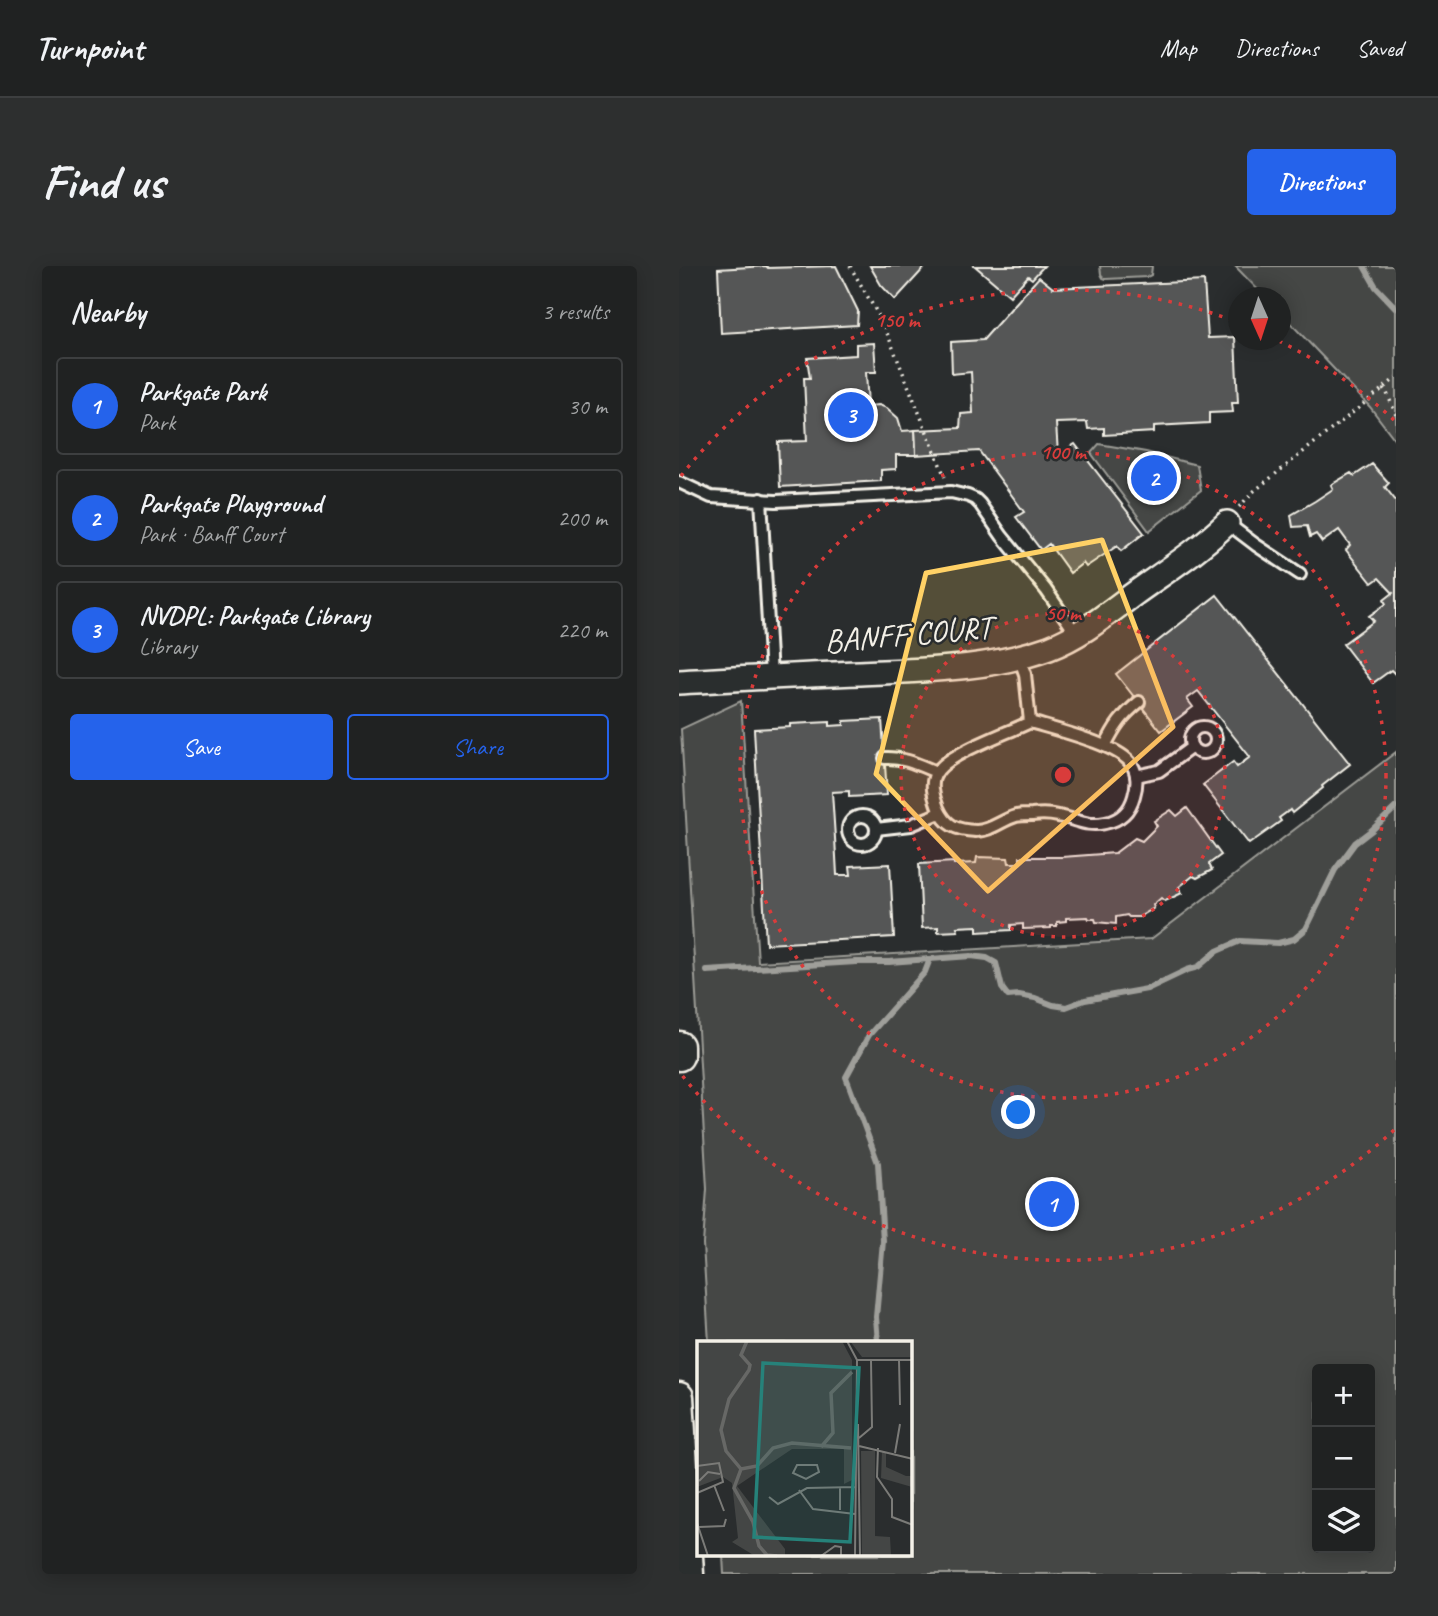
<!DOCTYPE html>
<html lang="en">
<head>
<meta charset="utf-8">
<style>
	body { margin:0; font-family:Caveat,sans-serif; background:#2d2f2f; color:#f1f3f6 }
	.controls { position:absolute; right:21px; bottom:21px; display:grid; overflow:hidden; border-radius:7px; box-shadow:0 4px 18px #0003 }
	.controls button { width:63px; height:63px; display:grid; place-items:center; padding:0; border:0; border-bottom:2px solid #3d3f40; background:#202222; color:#f1f3f6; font:35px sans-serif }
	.compass { position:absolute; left:549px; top:21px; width:63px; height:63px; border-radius:50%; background:#202222; box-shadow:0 4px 18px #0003; rotate:177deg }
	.you { position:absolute; left:340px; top:847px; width:24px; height:24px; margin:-18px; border:5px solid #fff; border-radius:50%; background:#1a73e8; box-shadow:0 0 0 10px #1a73e833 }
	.badge { display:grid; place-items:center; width:46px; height:46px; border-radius:50%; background:#2563eb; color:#fff; font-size:23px; font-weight:700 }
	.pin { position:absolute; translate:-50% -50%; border:4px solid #fff; box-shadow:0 2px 7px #0006 }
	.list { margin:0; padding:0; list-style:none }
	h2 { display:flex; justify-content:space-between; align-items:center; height:91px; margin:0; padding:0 28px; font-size:30px }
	h2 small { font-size:23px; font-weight:400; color:#a2a4a5 }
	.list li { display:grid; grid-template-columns:46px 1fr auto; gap:21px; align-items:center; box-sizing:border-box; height:98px; margin:0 14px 14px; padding:0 14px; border:2px solid #3d3f40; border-radius:7px }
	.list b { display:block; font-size:26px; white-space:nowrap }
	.list p { margin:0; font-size:23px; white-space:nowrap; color:#a2a4a5 }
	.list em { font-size:23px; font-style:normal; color:#a2a4a5 }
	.actions { display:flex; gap:14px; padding:21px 28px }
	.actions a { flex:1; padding:16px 0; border:2px solid #2563eb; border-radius:7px; text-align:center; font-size:24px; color:#2563eb }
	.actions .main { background:#2563eb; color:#fff }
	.icon { flex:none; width:38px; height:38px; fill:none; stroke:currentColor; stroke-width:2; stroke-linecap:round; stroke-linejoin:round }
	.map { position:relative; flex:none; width:717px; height:1308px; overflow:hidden; border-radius:7px }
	header { display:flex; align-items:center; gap:42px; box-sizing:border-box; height:98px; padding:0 35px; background:#202222; border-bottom:2px solid #3d3f40 }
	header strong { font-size:33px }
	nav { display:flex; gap:38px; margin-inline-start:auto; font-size:24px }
	.intro { display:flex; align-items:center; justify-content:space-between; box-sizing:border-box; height:168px; padding:0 42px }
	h1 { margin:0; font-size:49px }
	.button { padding:18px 32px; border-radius:7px; background:#2563eb; color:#fff; font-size:24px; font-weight:700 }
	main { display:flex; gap:42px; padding:0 42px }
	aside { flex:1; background:#202222; border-radius:7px; box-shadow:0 4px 18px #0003 }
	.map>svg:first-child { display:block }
	.green { fill:#444645; stroke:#9c9c96; stroke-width:2; fill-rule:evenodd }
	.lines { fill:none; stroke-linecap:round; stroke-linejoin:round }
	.stream { stroke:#9f9f9a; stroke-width:6 }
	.building { fill:#555756; stroke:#f4f1e8; stroke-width:2 }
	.service-casing { stroke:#f4f1e8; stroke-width:16 }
	.minor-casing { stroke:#f4f1e8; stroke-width:28 }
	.tertiary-casing { stroke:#f4f1e8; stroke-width:33 }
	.path { stroke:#f4f1e8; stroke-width:3.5; stroke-dasharray:2 5; stroke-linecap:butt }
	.service { stroke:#2a2d2e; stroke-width:10 }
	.minor { stroke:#2a2d2e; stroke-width:23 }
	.tertiary { stroke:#2a2d2e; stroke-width:28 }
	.marked { fill:#ffd166; fill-opacity:0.2; stroke:#ffd166; stroke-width:5; stroke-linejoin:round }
	.ring { fill:none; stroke:#d93c3b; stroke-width:3.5; stroke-dasharray:3.5 7 }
	.labels { text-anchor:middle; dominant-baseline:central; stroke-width:5; stroke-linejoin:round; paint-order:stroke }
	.street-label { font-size:33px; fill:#f4f1e8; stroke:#2a2d2e }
	.inset-river { fill:none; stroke:#676866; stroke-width:3.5 }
	.inset-road { fill:none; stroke:#7b7b78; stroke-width:2 }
	.view { fill:#26827a; fill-opacity:0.15; stroke:#26827a; stroke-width:3.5 }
	.inset-edge { fill:none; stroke:#f4f1e8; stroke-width:3.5 }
	.centre { fill:#d93c3b; stroke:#2a2d2e; stroke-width:3.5 }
	.ring-label { font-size:21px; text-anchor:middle; font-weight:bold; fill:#d93c3b; stroke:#2a2d2e; stroke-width:5; stroke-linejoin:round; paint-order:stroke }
</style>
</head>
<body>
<header>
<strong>Turnpoint</strong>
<nav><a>Map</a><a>Directions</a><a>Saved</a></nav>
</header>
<div class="intro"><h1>Find us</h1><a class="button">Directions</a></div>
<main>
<aside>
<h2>Nearby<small>3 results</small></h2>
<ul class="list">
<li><span class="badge">1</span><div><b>Parkgate Park</b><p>Park</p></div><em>30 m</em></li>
<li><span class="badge">2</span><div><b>Parkgate Playground</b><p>Park · Banff Court</p></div><em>200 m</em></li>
<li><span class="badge">3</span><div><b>NVDPL: Parkgate Library</b><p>Library</p></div><em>220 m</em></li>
</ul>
<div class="actions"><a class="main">Save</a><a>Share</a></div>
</aside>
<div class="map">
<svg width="717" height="1308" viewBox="0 0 717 1308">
	<rect width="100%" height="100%" fill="#2a2d2e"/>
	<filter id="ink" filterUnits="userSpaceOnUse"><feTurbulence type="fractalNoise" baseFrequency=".0143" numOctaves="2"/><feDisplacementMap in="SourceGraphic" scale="14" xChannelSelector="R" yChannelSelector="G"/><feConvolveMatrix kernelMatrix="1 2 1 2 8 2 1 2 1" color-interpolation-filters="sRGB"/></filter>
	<g filter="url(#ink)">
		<g class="green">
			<polygon points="421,0 473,0 472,9 468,11 427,13 424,12 422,8"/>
			<polygon points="556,0 717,0 717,175 691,141 602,47 601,32 586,31"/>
			<polygon points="420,178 467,186 518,199 522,224 470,265 412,187"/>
			<path d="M62,435L79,696L472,673L717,486V1308H45L44,1289H231V1077H30L24,978L28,923L2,463ZM638,1103H691V1282H638Z"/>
		</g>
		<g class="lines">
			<g class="stream">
				<polyline points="685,0 697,21 717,42"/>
				<polyline points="28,705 177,696 210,696 292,690 308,692 317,697 323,722 329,730 340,729 356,732 374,739 387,741 406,734 468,723 508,704 519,701 538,685 561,675 599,677 615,673 627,663 656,604 676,577 693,564 717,541"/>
				<polyline points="199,1077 197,1051 204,975 199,897 167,811 190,769 246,706 251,693"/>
			</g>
		</g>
		<g class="building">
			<polygon points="87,0 89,2 157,0 179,45 178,59 42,67 39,3"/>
			<polygon points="191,0 247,0 216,34 202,19"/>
			<polygon points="296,0 365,0 353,13 349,10 331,30"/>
			<polygon points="360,11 374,22 525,15 529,72 556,71 559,137 553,137 554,146 530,147 530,157 475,160 475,166 425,169 425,162 409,163 408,156 377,157 379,188 396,178 465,267 442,285 438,280 407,301 404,297 391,307 370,278 362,284 337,251 345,246 300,185 237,189 236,164 281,162 282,148 294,147 292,106 273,108 272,76 304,74"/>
			<polygon points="195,77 197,106 187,106 189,140 200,139 208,142 219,152 223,165 236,164 237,189 217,189 217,203 202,204 202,215 101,221 99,176 128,175 125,112 131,112 128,92 177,89 177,78"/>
			<polygon points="693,198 710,217 706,221 717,235 717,409 712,404 694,417 664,378 695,355 690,350 707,338 705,334 714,327 700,312 693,317 667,284 671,279 660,264 643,276 637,268 631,271 628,260 614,261 612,249 636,235 654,223 652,219 672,207 675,210"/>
			<polygon points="538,329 671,498 643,520 644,522 613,547 611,544 600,552 602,555 570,578 524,519 554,496 558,501 571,491 519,425 508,433 514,441 482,465 437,408"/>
			<polygon points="203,453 208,529 170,531 170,525 153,526 156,572 158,609 172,609 171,600 211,598 215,671 87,678 75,463 111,461 111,458 151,456 151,460 165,459 165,455"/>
			<polygon points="508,542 542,589 530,598 533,604 518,612 514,610 500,621 503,627 486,635 482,632 474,639 475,642 460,651 450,651 448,649 437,651 437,658 417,656 416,653 410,653 409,651 387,652 387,655 378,656 378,660 372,660 372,662 344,663 344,658 332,659 332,664 298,666 298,660 278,661 279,665 259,666 259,661 243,662 240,598 275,596 275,598 297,597 298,591 329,592 330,597 341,597 341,591 383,591 436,587 456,572 463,575 478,560 475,555 492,544 498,550"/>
		</g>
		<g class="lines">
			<g class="service-casing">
				<g id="service">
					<polyline points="0,216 32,231 97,235 272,226 289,230 296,233 301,238 323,270 367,324 398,369"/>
					<polyline points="82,233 92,410"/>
					<polyline points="548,257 577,279 621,308"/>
					<polyline points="340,391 346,408 351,456"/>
					<path d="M351,456C374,463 442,479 453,499C459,508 458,520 455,530C451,545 442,554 426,557C406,561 398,553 379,550C371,548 361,548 353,549C348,549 341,549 337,550C323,554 312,565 297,565C277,564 267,560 259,542C255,531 250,516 258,506C270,487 329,467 351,456Z"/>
					<circle cx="524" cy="474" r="13"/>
					<path d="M426,480C436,460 442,451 460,436"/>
					<path d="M206,492C225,491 240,499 257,506"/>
					<polyline points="457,510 480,505 513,481"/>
					<circle cx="183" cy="564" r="14"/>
					<polyline points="197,563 232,559 261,547"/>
				</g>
			</g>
			<g class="minor-casing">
				<path id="minor" d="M0,416C60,413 120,409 181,407C245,404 309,404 370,382C402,370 428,348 455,328C487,305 520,284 548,257"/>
			</g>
			<g class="tertiary-casing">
				<g id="tertiary">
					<polyline points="0,780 0,790"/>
					<polyline points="0,1131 10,1308"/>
				</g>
			</g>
			<g class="path">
				<polyline points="171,0 204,57 266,211"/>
				<polyline points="704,122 708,127 717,149"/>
				<polyline points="560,241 574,226 717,112"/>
			</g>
			<use href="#service" class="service"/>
			<use href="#minor" class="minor"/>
			<use href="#tertiary" class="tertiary"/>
		</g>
	</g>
	<path class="marked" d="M423,274L494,461L309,625L197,508L247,307Z"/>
	<circle cx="384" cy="509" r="162" fill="#d93c3b" fill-opacity=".12"/>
	<g class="ring">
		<circle cx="384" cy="509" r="162"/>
		<circle cx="384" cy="509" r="323"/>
		<path d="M715 864A485 485 0 0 1 2 808M2 210A485 485 0 0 1 558 56M600 75A485 485 0 0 1 715 154"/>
	</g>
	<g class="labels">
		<g class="street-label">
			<text transform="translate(229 368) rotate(-5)">BANFF COURT</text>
		</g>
	</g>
	<g transform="translate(18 1075)">
		<rect width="215" height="215" fill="#2a2d2e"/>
		<path d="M0,0H145L155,19V139L147,143V108H95L40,145L88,208V215H58L35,201L41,197L35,142L26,136L0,146ZM153,0H215V16H165ZM164,110H178V195L193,196L194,214L165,215ZM185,110L189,112V126L209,135H214L215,121V146L184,137Z" fill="#444645"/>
		<path class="inset-river" d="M50,0L44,14L53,24L52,29L32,58L24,89L29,110L44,128L37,147L56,181L62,205L70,214L80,215M124,106L136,92L134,52L155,31M44,128L60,125L76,107L95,102L154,107"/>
		<path class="inset-road" d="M150,0L160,19L158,215M160,19H216M202,19L203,64M161,83L163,215M162,97L175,86L174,19M162,105L216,118M181,107L180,136L195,158V176L216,184M198,112L203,83M100,124H120L122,131L109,138L96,132ZM0,125L22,122L26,141L0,152M2,140L11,131L23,133M17,144L27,170M143,146V169M102,149L116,168L158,173M72,156L81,163L110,147L158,146M0,182L11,215M2,186L27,185L29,178M124,215L138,205L144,206V215"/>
		<path class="view" d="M66,22L162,27L153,201L57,196Z"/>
		<rect width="215" height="215" class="inset-edge"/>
	</g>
	<circle cx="384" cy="509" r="10" class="centre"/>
	<g class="ring-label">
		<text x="218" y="61">150 m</text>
		<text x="384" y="193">100 m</text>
		<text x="384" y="354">50 m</text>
	</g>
</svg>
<div class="controls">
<button>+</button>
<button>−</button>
<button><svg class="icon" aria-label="layers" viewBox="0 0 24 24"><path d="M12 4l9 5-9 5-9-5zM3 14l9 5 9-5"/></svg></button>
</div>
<svg class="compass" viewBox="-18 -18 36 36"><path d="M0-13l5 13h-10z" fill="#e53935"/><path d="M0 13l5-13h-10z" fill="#a2a4a5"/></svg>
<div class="you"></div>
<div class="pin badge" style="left:373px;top:938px">1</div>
<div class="pin badge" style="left:475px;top:212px">2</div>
<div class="pin badge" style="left:172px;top:149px">3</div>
</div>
</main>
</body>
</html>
